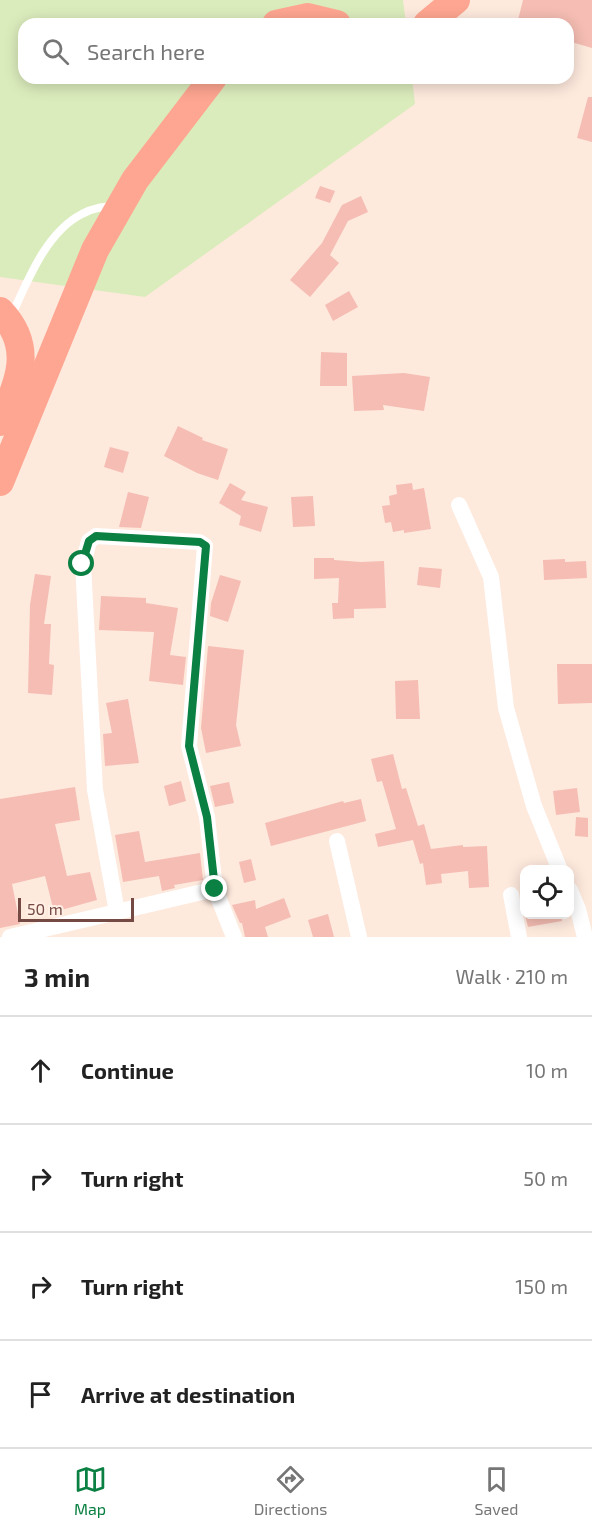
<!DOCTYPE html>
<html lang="en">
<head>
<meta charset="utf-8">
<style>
	body { margin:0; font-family:"Exo 2",sans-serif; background:#f6f6f6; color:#222 }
	.controls { position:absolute; right:18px; bottom:18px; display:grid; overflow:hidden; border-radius:12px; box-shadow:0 3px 15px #0003 }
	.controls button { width:54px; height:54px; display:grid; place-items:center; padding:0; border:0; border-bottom:2px solid #e0e0e0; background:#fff; color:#222; font:30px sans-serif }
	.scale { position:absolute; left:18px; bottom:15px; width:116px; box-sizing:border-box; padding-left:6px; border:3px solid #754a44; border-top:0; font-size:16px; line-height:21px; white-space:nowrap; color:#754a44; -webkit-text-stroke:4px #ffefe5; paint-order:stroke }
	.stop { position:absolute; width:18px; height:18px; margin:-14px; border:4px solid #0b8043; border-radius:50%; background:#fff }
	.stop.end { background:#0b8043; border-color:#fff; box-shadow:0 2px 6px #0008 }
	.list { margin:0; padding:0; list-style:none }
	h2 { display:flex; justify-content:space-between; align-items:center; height:78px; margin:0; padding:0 24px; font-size:26px }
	h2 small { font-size:20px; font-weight:400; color:#767676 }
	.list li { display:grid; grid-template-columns:39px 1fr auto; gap:18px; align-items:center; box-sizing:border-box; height:108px; padding:0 24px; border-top:2px solid #e0e0e0 }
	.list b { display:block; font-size:22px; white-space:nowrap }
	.list em { font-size:20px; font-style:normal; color:#767676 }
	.icon { flex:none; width:33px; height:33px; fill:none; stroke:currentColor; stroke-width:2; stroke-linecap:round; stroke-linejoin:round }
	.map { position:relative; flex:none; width:592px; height:937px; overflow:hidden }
	.search { position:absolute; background:#fff; box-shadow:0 3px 15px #0003; left:18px; right:18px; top:18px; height:66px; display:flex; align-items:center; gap:15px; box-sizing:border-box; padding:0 21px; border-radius:18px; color:#767676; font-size:22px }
	.sheet { height:510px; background:#fff }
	nav { display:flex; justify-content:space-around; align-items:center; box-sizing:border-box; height:84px; border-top:2px solid #e0e0e0; background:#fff; font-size:16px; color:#767676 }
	nav a { display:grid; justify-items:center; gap:3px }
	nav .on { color:#0b8043 }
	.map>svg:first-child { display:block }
	.green { fill:#dbecbc }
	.building { fill:#f5bdb3 }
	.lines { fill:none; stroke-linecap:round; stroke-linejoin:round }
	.service { stroke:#fff; stroke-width:8 }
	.minor { stroke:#fff; stroke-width:16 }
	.trunk { stroke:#fea691; stroke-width:28 }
	.route { stroke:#0b8043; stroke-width:8 }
</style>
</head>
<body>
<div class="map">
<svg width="592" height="937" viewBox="0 0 592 937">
	<rect width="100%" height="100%" fill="#fee9dd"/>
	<polygon class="green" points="0,0 403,0 406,24 24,24 24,78 412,78 415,104 145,297 0,277"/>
	<g class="building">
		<polygon points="523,0 592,0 592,48 568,41 568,24 517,24"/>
		<polygon points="588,97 592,97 592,142 577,138"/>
		<polygon points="320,186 335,191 330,203 315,198"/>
		<polygon points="361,196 368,212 348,221 330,255 339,263 310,297 290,280 322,243 342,205"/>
		<polygon points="349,291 358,307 333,321 325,305"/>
		<polygon points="321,352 347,353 347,386 320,386"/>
		<polygon points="404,373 430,377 424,411 383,405 384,410 354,411 352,376"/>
		<polygon points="178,426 203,438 202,440 228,449 218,480 197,473 164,456"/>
		<polygon points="110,447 129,452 123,473 104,467"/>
		<polygon points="230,483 246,492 241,500 268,507 261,532 239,525 241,516 219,503"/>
		<polygon points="412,483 413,490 424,488 431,529 404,533 404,530 393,532 391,522 385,523 382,506 390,505 389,496 397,494 396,485"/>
		<polygon points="128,492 149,497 141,528 119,527"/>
		<polygon points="313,496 315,526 293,527 291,497"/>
		<polygon points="314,558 334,558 334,560 361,562 384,561 386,608 354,609 354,618 333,619 332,603 338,603 339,578 314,579"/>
		<polygon points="565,559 565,562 586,561 587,578 544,580 543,560"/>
		<polygon points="419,567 442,569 440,588 417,585"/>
		<polygon points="35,574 51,576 44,624 51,624 49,664 54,665 52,695 28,693 30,605"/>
		<polygon points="220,575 241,581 228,622 210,616 211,603"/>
		<polygon points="101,596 146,598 146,603 178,608 170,655 186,657 183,685 149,681 154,632 99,630"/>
		<polygon points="208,646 244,650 236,725 241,746 206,753 201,728"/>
		<polygon points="557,664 592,664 592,703 558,704"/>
		<polygon points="418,680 420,719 396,719 395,681"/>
		<polygon points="128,699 139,763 105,766 103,734 112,733 106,703"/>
		<polygon points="393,754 402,789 406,788 418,826 424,824 431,849 463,845 463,847 487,846 489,887 469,888 468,871 441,874 442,883 426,885 423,863 420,864 413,840 378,847 375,834 396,829 382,781 377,782 371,759"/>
		<polygon points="181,781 186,801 169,806 164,786"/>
		<polygon points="229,782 234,803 215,807 210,786"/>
		<polygon points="75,787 80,820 55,824 67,876 90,872 97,900 54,912 45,876 12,884 20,924 0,928 0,799"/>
		<polygon points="577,788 580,812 556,815 553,791"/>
		<polygon points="361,799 366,821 271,846 265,823 343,801 344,803"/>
		<polygon points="576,817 588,818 588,837 575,836"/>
		<polygon points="139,831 145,862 200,853 203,880 174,885 175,888 162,891 159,876 123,882 115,835"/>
		<polygon points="251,859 256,880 244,883 239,862"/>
		<polygon points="284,898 291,917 265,927 268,937 245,937 242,923 240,923 232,905 255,900 256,909"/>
		<polygon points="328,914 334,937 313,937 308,920"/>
		<polygon points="525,915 561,915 562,921 528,927"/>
	</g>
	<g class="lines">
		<path class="service" d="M11,317C27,282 46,232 82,214C92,208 103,207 114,206"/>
		<g class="minor">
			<polyline points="459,505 491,577 506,708 534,806 560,870"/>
			<polyline points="337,841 359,937"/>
			<polyline points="570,890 578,909 585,937"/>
			<polyline points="511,895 519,937"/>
			<polyline points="117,912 95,790 83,564 89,541 96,536 199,542 205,546 189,746 207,817 215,889"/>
			<polyline points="10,937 215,889 234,937"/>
		</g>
		<g class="trunk">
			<polyline points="276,24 308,17 337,24"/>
			<polyline points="427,24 456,0"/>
			<path d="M0,311C35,347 19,383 0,422"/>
			<polyline points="0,482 95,250 135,180 213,78"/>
		</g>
	</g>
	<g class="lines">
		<polyline class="route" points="82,564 89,541 96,536 200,542 206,546 189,746 207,817 215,889"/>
	</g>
</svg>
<div class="controls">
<button><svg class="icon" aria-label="locate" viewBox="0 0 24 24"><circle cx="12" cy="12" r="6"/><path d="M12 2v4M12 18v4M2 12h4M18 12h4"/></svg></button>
</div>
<div class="scale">50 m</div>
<div class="stop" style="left:82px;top:564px"></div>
<div class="stop end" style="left:215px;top:889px"></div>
<div class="search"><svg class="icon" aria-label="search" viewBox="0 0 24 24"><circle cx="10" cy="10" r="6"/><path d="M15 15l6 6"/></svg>Search here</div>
</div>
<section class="sheet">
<h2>3 min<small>Walk · 210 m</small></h2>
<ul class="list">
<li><svg class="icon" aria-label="ahead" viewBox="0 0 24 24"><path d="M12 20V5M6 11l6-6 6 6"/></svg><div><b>Continue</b></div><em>10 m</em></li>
<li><svg class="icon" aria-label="right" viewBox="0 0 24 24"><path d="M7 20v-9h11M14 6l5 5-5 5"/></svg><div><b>Turn right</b></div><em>50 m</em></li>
<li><svg class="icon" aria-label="right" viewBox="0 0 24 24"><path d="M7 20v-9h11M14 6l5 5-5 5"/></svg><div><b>Turn right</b></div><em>150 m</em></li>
<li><svg class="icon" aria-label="arrive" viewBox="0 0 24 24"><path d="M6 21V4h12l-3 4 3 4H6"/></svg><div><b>Arrive at destination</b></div></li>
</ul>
</section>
<nav>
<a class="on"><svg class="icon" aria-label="map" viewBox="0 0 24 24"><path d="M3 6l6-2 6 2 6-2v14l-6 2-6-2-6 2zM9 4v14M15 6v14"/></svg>Map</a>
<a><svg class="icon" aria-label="directions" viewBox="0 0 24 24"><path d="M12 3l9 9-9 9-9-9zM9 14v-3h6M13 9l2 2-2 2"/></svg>Directions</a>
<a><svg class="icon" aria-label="saved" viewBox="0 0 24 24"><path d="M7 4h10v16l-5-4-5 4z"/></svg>Saved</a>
</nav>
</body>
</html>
